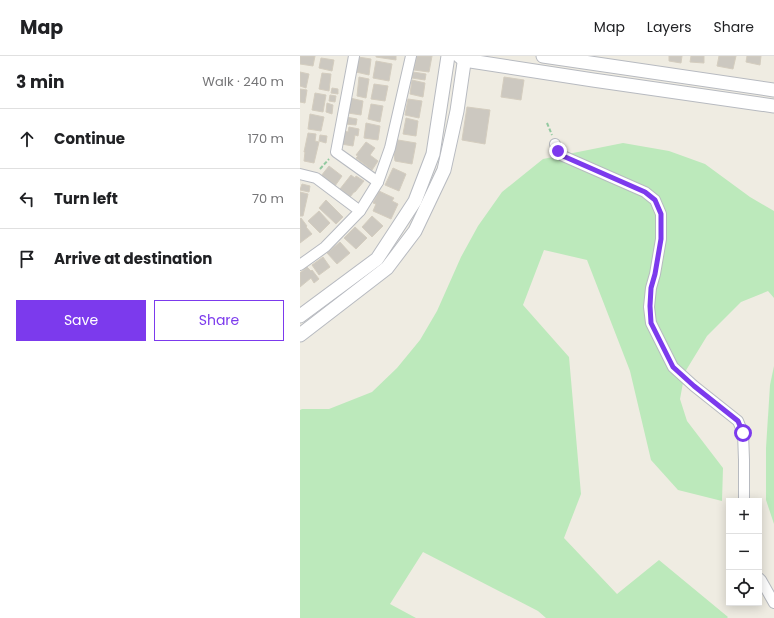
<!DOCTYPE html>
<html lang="en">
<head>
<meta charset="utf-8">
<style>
	body { margin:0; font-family:Poppins,sans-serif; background:#f2f2f2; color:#202124 }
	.controls { position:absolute; right:12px; bottom:12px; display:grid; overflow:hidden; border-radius:0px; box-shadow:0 2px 10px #0003 }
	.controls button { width:36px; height:36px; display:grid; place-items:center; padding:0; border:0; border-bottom:1px solid #e0e0e0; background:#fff; color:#202124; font:20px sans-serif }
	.stop { position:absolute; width:12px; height:12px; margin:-9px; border:3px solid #7c3aed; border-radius:50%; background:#fff }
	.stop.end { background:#7c3aed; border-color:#fff; box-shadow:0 1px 4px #0008 }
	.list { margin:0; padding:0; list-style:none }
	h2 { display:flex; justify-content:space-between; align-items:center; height:52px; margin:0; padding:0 16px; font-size:17px }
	h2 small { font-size:13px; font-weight:400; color:#757577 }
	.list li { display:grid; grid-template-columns:26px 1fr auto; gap:12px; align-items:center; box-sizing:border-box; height:60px; padding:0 16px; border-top:1px solid #e0e0e0 }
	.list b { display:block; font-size:15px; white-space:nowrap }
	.list em { font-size:13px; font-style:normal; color:#757577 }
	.actions { display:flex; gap:8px; padding:12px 16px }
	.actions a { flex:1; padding:9px 0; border:1px solid #7c3aed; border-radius:0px; text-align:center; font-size:14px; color:#7c3aed }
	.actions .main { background:#7c3aed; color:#fff }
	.icon { flex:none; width:22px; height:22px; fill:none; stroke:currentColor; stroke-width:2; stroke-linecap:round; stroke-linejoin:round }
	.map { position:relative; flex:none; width:474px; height:562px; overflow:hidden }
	header { display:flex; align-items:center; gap:24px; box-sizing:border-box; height:56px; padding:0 20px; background:#fff; border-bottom:1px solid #e0e0e0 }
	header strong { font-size:19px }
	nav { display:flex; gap:22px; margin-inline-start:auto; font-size:14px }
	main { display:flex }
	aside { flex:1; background:#fff }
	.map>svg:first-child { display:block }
	.green { fill:#bce9bb }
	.building { fill:#ccc8c0; stroke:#d4cdbf }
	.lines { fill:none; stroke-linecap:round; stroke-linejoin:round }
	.minor-casing { stroke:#b7bac0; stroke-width:12 }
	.tertiary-casing { stroke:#b7bac0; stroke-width:15 }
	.path { stroke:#92c9a0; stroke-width:2; stroke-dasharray:4 2; stroke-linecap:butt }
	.minor { stroke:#fff; stroke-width:10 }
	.tertiary { stroke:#fff; stroke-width:13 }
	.route { stroke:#7c3aed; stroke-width:5 }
</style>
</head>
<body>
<header>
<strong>Map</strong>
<nav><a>Map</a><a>Layers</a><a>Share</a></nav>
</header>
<main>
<aside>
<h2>3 min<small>Walk · 240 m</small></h2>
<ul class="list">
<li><svg class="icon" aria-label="ahead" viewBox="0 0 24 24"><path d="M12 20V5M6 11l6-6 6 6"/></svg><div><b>Continue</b></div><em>170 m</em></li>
<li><svg class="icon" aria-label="left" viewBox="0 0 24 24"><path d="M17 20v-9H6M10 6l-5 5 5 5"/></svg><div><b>Turn left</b></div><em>70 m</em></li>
<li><svg class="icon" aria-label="arrive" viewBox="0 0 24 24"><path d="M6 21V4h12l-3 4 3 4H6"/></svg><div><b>Arrive at destination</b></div></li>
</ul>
<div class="actions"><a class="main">Save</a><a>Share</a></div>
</aside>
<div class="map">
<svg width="474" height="562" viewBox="0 0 474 562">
	<rect width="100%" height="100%" fill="#efece2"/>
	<g class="green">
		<polygon points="323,87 369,95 405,108 450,141 474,155 474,242 468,235 441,246 407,280 385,316 380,343 387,365 423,412 422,445 378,434 351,404 330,315 287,204 244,194 223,249 269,301 281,438 264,482 317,538 359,504 428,561 427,562 246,562 238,555 123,496 90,548 116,562 0,562 0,354 2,353 29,353 72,336 97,312 120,284 137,255 161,201 178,170 202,136 243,103"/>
		<polygon points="474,310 474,468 466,444 466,392 470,329"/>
	</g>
	<g class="building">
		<polygon points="0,0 15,0 13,10 0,8"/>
		<polygon points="76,0 96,0 96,4 76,1"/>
		<polygon points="117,0 132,0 129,16 114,14"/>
		<polygon points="369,0 382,0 381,7 369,5"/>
		<polygon points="391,0 404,0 404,7 390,6"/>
		<polygon points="419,0 436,0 433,13 417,10"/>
		<polygon points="447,0 461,0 460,9 446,6"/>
		<polygon points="58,1 71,3 69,19 56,16"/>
		<polygon points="21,2 34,4 32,15 19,12"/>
		<polygon points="76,5 92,8 89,25 73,22"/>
		<polygon points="0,16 9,18 6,32 0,30"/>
		<polygon points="113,16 126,18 125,24 112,22"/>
		<polygon points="22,17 31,18 29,35 19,33"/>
		<polygon points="59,21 69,23 66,42 57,40"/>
		<polygon points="204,21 224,24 221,44 201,41"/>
		<polygon points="112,24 125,27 123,41 110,38"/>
		<polygon points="74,28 88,30 85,45 71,43"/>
		<polygon points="32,32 38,33 38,38 31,37"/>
		<polygon points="0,33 7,34 5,47 0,46"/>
		<polygon points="15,37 26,39 23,56 12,54"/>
		<polygon points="30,39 36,40 35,46 29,45"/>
		<polygon points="50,42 63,45 61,59 48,57"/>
		<polygon points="108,43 122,45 119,62 105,59"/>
		<polygon points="27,47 33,49 32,58 26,56"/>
		<polygon points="71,48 83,50 80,66 68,63"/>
		<polygon points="167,51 190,54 185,88 162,84"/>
		<polygon points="10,58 24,61 21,75 8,73"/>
		<polygon points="46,61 57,63 56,69 45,68"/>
		<polygon points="106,62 118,65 116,80 103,78"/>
		<polygon points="66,67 80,70 78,84 64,82"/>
		<polygon points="49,71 59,73 58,80 55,79 53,90 41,88 43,75 48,76"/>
		<polygon points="8,77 16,78 15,85 19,86 14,107 4,105 5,96 4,96"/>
		<polygon points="20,79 27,80 26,87 19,85"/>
		<polygon points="98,84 116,87 112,108 95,105 94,99 95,90 96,90"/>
		<polygon points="66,86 75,92 70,99 78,105 72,114 56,102 58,100 56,99"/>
		<polygon points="29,110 42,120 35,130 21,120"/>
		<polygon points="93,112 106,118 99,135 85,129"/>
		<polygon points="51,119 55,122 56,120 64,125 55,136 54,136 50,141 40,133"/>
		<polygon points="2,128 10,130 9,136 0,134"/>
		<polygon points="79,135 94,142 92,145 98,148 91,163 73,155 76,148 73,147"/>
		<polygon points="0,136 8,138 3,160 0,160"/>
		<polygon points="26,144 43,161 36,168 19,152"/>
		<polygon points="19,155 30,167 20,177 8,165"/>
		<polygon points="72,160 83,170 72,181 62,171"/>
		<polygon points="1,162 7,170 6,171 12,178 0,187 0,163"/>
		<polygon points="55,171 67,182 56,193 44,182"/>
		<polygon points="40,186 50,197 37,208 27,197"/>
		<polygon points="23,201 30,211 19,219 12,209"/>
		<polygon points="7,211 11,215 12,214 19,223 14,227 11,222 0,231 0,217"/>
	</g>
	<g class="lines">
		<g class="minor-casing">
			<g id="minor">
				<polyline points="54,0 36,96 78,126"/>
				<polyline points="255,88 258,95 263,100 345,136 355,144 361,158 361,183 355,218 351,232 349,251 351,267 373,311 394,330 438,365 443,377 444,404 444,445"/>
				<polyline points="0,118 16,122 60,155"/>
				<polyline points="0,209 25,191 60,155 78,126 90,92 111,0"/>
				<polyline points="459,522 461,524 474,547"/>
			</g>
		</g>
		<g class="tertiary-casing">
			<g id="tertiary">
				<polyline points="159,0 164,4 293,24 474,50"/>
				<polyline points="243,0 474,34"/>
				<polyline points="0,260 77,203 115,145 133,98 148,0"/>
				<polyline points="0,279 87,212 115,175 144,114 157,55 165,0"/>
			</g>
		</g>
		<g class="path">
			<polyline points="247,67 252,79"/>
			<polyline points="20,113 29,103"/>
		</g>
		<use href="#minor" class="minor"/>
		<use href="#tertiary" class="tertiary"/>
	</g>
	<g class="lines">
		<polyline class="route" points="258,95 263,100 345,136 355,144 361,158 361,183 355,218 351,232 350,250 351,267 373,311 394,330 438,365 443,377"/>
	</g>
</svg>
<div class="controls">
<button>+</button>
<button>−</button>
<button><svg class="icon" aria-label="locate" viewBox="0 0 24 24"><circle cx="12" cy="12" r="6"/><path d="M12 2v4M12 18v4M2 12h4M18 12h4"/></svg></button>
</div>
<div class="stop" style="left:443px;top:377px"></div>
<div class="stop end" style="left:258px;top:95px"></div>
</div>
</main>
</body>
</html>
